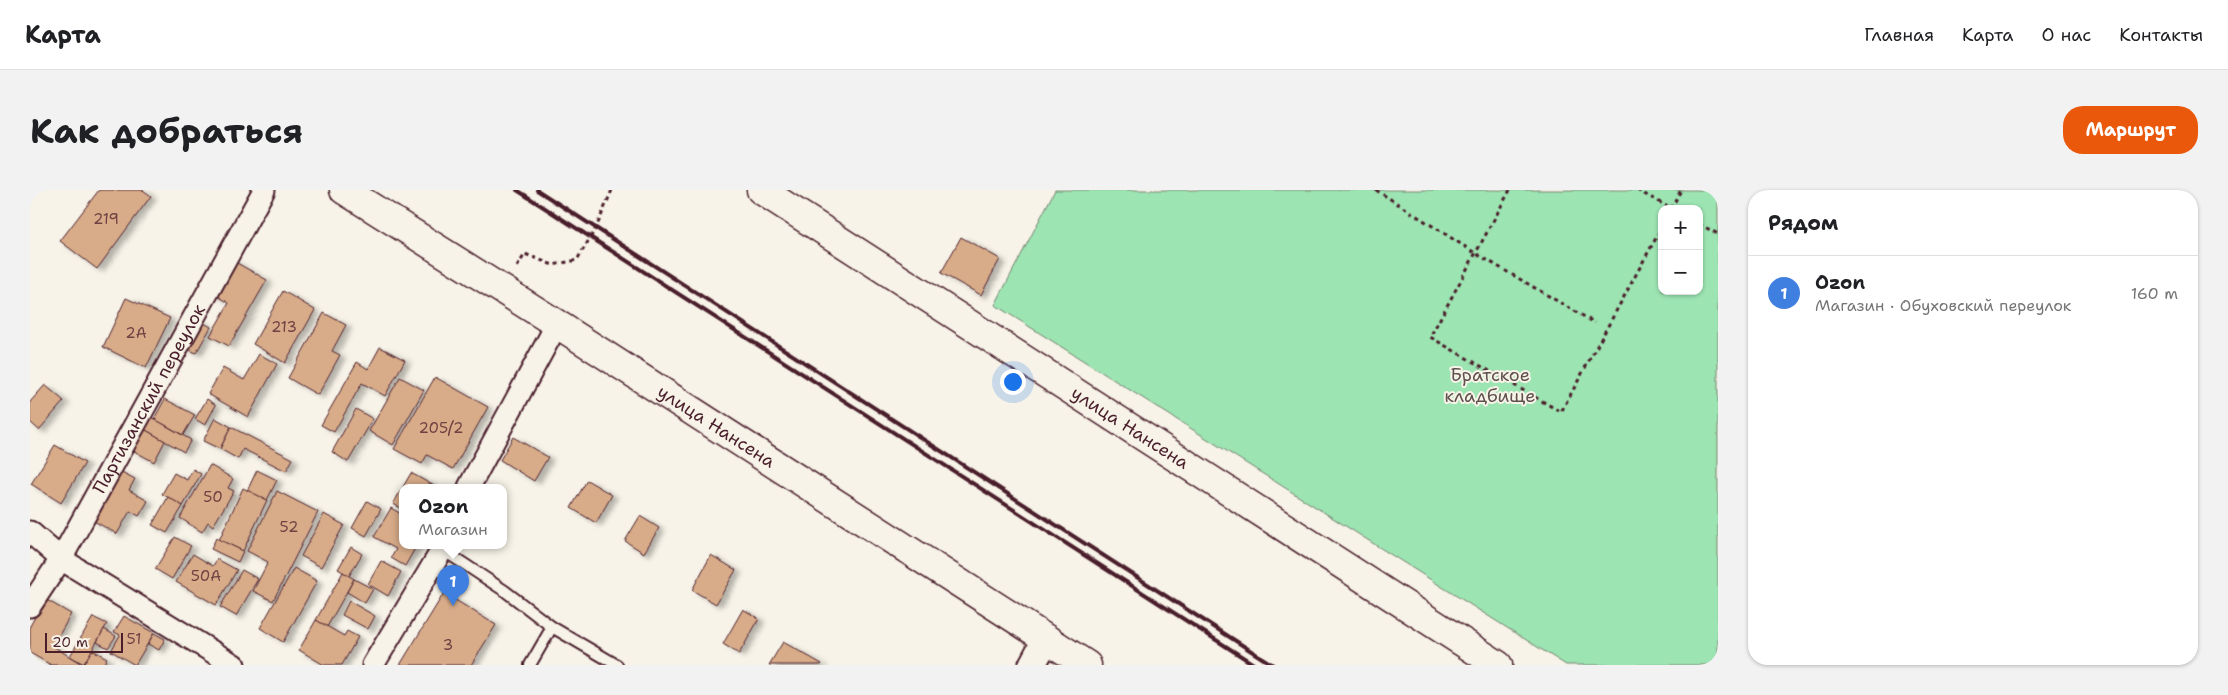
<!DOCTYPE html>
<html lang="ru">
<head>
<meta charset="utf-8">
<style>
	body { margin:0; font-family:"Shantell Sans",sans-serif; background:#f2f2f2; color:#202124 }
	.controls { position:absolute; right:15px; top:15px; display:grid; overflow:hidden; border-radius:10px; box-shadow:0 1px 4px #0004 }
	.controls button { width:45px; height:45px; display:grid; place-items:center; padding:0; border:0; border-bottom:1px solid #e0e0e0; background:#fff; color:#202124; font:25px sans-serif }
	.scale { position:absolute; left:15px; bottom:12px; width:78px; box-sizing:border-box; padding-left:5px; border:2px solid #4a1f2b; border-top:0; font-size:14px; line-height:18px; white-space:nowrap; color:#4a1f2b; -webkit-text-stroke:4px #f7f3e8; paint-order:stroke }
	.you { position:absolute; left:982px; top:191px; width:18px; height:18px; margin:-12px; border:4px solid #fff; border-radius:50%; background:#1a73e8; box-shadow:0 0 0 8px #1a73e833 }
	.badge { display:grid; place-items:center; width:32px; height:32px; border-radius:50%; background:#ea580c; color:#fff; font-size:16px; font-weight:700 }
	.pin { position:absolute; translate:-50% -41px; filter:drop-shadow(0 1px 2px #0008) }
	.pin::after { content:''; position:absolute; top:26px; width:18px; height:15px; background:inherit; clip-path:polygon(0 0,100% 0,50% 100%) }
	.popup { position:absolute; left:369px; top:294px; width:108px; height:65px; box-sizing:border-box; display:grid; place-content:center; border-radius:10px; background:#fff; filter:drop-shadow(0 1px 4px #0005); font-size:16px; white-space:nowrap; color:#757577 }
	.popup b { font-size:19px; color:#202124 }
	.popup::after { content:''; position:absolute; left:50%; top:100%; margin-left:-10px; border:10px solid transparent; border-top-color:#fff }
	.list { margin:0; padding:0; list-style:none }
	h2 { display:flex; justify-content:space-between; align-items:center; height:65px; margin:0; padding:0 20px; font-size:21px }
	h2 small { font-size:16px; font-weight:400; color:#757577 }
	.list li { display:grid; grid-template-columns:32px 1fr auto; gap:15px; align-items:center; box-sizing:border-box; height:75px; padding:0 20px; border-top:1px solid #e0e0e0 }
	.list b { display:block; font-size:19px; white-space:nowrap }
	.list p { margin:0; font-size:16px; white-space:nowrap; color:#757577 }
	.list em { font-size:16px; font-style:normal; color:#757577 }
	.map { position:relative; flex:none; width:1688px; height:475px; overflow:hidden; border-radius:20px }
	header { display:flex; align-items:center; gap:30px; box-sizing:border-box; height:70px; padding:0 25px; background:#fff; border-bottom:1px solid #e0e0e0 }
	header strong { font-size:24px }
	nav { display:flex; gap:28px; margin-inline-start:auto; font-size:18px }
	.intro { display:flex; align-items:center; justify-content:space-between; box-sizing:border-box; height:120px; padding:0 30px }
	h1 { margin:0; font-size:35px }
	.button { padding:12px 22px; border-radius:20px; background:#ea580c; color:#fff; font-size:18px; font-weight:700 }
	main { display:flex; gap:30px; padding:0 30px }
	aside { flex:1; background:#fff; border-radius:20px; box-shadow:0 1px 4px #0004 }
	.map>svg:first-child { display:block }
	.green { fill:#9ce4b2; stroke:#73826e; fill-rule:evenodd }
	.building { fill:#d8ac89; stroke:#4a1f2b; filter:url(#shadow) }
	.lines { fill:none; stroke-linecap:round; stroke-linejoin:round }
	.service-casing { stroke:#4a1f2b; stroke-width:14 }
	.minor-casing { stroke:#4a1f2b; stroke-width:25 }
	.tertiary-casing { stroke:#4a1f2b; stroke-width:30 }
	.primary-casing { stroke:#4a1f2b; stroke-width:31 }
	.path { stroke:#4a1f2b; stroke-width:3; stroke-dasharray:4 4; stroke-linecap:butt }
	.service { stroke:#f7f3e8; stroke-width:10 }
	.minor { stroke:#f7f3e8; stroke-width:21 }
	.tertiary { stroke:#f7f3e8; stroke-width:26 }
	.primary { stroke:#f7f3e8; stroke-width:28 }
	.rail { stroke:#4a1f2b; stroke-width:4 }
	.labels { text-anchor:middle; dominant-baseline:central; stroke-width:4; stroke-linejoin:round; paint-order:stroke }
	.number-label { font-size:15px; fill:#6e4242 }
	.park-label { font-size:18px; fill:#5e504d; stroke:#f7f3e8 }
	.street-label { font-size:18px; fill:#4a1f2b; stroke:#f7f3e8 }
</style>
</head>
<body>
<header>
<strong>Карта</strong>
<nav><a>Главная</a><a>Карта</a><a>О нас</a><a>Контакты</a></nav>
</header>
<div class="intro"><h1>Как добраться</h1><a class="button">Маршрут</a></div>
<main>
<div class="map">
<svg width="1688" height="475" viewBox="0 0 1688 475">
	<defs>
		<filter id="shadow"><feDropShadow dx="5.5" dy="3" stdDeviation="2.5" flood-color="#0004"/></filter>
	</defs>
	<rect width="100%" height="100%" fill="#f7f3e8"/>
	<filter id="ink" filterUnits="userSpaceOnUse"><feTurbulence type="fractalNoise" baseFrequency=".02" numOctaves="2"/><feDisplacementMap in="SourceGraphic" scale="10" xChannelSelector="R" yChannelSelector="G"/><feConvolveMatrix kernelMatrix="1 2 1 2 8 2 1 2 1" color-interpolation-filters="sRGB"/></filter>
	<g filter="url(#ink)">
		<path class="green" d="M1025,0H1688V475H1536L965,115ZM1632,19H1669V101H1632Z"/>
		<g class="building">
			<polygon points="69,0 113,0 121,6 67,79 30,51"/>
			<polygon points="931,47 970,69 951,105 911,83"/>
			<polygon points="200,69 237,90 199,156 180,146 199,113 181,102"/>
			<polygon points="253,101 285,120 255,173 223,154"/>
			<polygon points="96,108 140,128 116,178 73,157"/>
			<polygon points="294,123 316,135 302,161 310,165 288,205 258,188"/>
			<polygon points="169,130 181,137 166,163 154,157"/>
			<polygon points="350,157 375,170 355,206 332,193 304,242 291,235 327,172 338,179"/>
			<polygon points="229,164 247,174 218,227 178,204 193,178 214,190"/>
			<polygon points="370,187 394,200 363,255 339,241"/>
			<polygon points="405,187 458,217 423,279 397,265 392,274 364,259"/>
			<polygon points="15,195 34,211 9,240 0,232 0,212"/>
			<polygon points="135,209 165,225 153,245 124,229"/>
			<polygon points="177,209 186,215 175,235 165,229"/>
			<polygon points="326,219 343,229 318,272 302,262"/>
			<polygon points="121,227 161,250 154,262 114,239"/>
			<polygon points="185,228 201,237 190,259 173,251"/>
			<polygon points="201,237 263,269 256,281 213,259 208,269 190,259"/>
			<polygon points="114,239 135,251 124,272 102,260"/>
			<polygon points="483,247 518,267 504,291 470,270"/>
			<polygon points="25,255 55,273 31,313 1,294"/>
			<polygon points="180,275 203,289 198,298 204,301 183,336 178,332 172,342 150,328"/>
			<polygon points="163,279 171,284 153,316 132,304 144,283 157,290"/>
			<polygon points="227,280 247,290 237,310 217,301"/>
			<polygon points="90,281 105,289 99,300 118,311 109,326 100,321 87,344 62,330"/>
			<polygon points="381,283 406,297 373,297 373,319 363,314"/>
			<polygon points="557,290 582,305 566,333 541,318"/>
			<polygon points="213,298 237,310 213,361 189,350"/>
			<polygon points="247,301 288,322 243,411 223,401 238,372 217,361"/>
			<polygon points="138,307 153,316 137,343 122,335"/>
			<polygon points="337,311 351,319 336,346 322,338"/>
			<polygon points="361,318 373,325 373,355 387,355 375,376 361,368 366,359 344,347"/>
			<polygon points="294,324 314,335 291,377 271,366"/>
			<polygon points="610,326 629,338 614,363 595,351"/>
			<polygon points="145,347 161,356 142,389 125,379"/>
			<polygon points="186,348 213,361 208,372 181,359"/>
			<polygon points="321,357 332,364 319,386 308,379"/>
			<polygon points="163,364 183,376 187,369 207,380 186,415 146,392"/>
			<polygon points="681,365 706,380 686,414 662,400"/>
			<polygon points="351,371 371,382 358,406 338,394"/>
			<polygon points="264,378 287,391 253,452 230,438"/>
			<polygon points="212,380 228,389 206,426 190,417"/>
			<polygon points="313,382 324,389 297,437 286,430"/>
			<polygon points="324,389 343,399 335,413 317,402"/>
			<polygon points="414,403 466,435 441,475 370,475"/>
			<polygon points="15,409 41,424 23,456 53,475 21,475 0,463 0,436"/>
			<polygon points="319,411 345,426 338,439 312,425"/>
			<polygon points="713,419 729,429 709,464 693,454"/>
			<polygon points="94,426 124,443 105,475 81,461 90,445 84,442"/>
			<polygon points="63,427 77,434 54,474 40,466"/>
			<polygon points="286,430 314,446 317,441 328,447 312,475 294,475 269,460"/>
			<polygon points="74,439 86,446 78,458 67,452"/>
			<polygon points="124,443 135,449 129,460 118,454"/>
			<polygon points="753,452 792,474 791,475 739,475"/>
			<polygon points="62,460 77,468 73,475 53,475"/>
		</g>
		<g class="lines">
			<g class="service-casing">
				<g id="service">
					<polyline points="413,360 475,401 522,437 500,475"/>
					<polyline points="522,437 587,475"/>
				</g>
			</g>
			<g class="minor-casing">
				<g id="minor">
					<polyline points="439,297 527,134"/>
					<polyline points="0,342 31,369 204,475"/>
					<path id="s1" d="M0,416L31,369L234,0"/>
					<polyline points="343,475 415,355"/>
				</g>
			</g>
			<g class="tertiary-casing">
				<polyline id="tertiary" points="1002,475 1016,449"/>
			</g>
			<g class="primary-casing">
				<g id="primary">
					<path id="s2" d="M314,0L527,134L1057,475"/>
					<path id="s3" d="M731,0L1468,475"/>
				</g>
			</g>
			<g class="path">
				<polyline points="1346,0 1445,63 1565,133"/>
				<polyline points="1480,0 1400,147 1531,222 1632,37"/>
				<polyline points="1607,0 1642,19"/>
				<polyline points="1641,19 1651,0"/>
				<polyline points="1669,34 1688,44"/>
				<polyline points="487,77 495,64 523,75 547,70 566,38 582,0"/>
			</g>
			<use href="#service" class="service"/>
			<use href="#minor" class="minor"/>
			<use href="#tertiary" class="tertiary"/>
			<use href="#primary" class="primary"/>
			<g class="rail">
				<polyline points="487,0 1225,475"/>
				<polyline points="507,0 1243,475"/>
			</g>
		</g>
	</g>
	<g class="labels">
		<g class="number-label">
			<text x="76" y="29">219</text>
			<text x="254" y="137">213</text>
			<text x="106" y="143">2А</text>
			<text x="411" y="238">205/2</text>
			<text x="183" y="307">50</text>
			<text x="259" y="337">52</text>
			<text x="176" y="386">50А</text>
			<text x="104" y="449">51</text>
			<text x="418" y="455">3</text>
		</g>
		<g class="park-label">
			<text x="1460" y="185">Братское<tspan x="1460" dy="21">кладбище</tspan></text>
		</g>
		<g class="street-label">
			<text stroke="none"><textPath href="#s1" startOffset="239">Партизанский переулок</textPath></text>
			<text stroke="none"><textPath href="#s2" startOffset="441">улица Нансена</textPath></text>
			<text stroke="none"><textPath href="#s3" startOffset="439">улица Нансена</textPath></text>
		</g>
	</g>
</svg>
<div class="controls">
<button>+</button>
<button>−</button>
</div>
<div class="scale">20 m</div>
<div class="you"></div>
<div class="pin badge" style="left:423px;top:416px;background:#3f7fe0">1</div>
<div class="popup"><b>Ozon</b>Магазин</div>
</div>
<aside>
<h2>Рядом<small></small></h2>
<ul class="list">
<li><span class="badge" style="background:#3f7fe0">1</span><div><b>Ozon</b><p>Магазин · Обуховский переулок</p></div><em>160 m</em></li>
</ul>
</aside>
</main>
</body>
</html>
